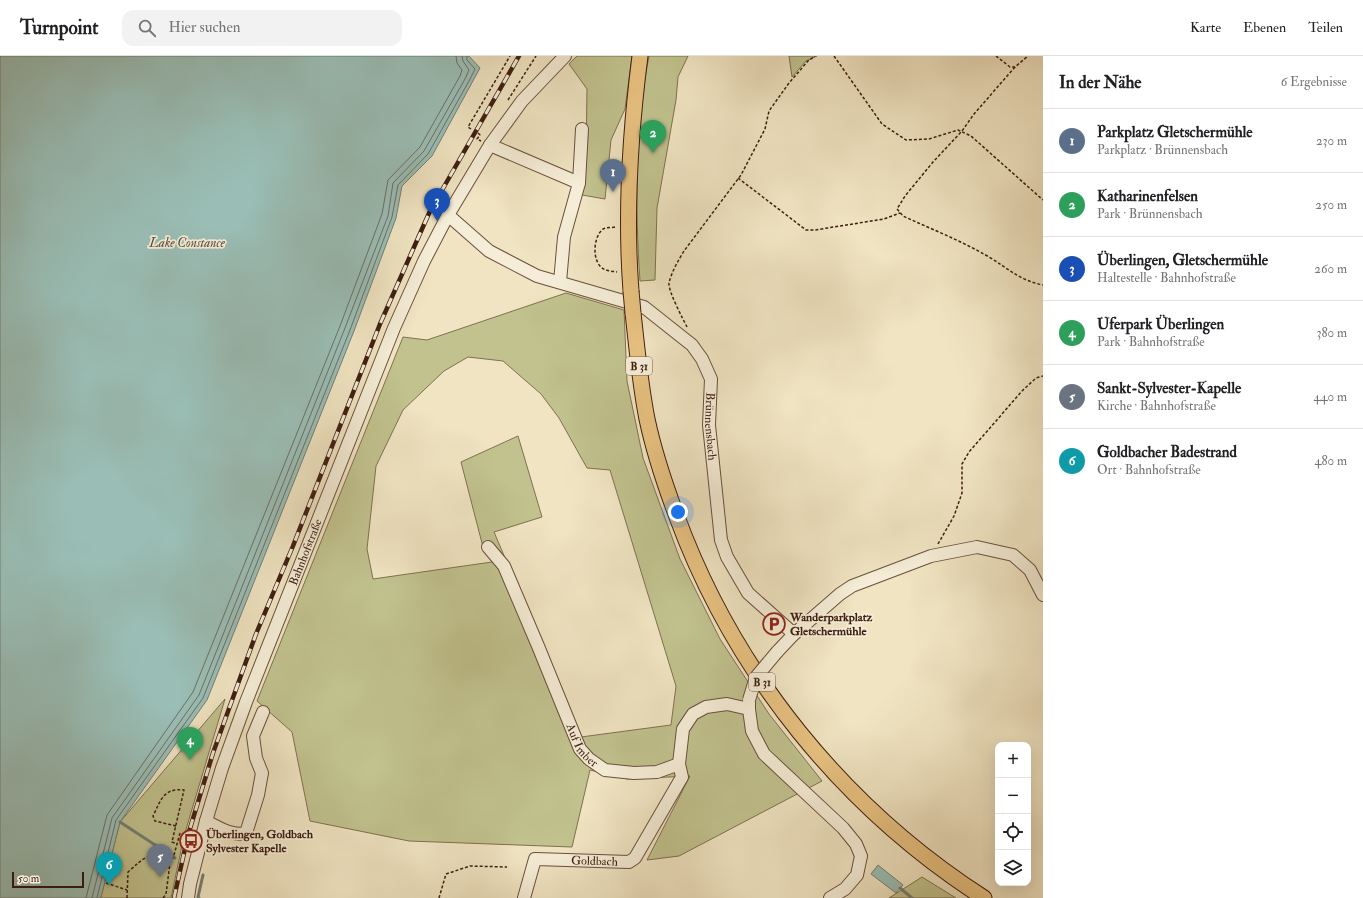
<!DOCTYPE html>
<html lang="de">
<head>
<meta charset="utf-8">
<style>
	body { margin:0; font-family:"IM FELL Double Pica",serif; background:#f2f2f2; color:#202124 }
	.controls { position:absolute; right:12px; bottom:12px; display:grid; overflow:hidden; border-radius:8px; box-shadow:0 4px 16px #0002 }
	.controls button { width:36px; height:36px; display:grid; place-items:center; padding:0; border:0; border-bottom:1px solid #e0e0e0; background:#fff; color:#202124; font:20px sans-serif }
	.scale { position:absolute; left:12px; bottom:10px; width:72px; box-sizing:border-box; padding-left:4px; border:2px solid #3e1d11; border-top:0; font-size:11px; line-height:14px; white-space:nowrap; color:#3e1d11; -webkit-text-stroke:3px #f5edd7; paint-order:stroke }
	.you { position:absolute; left:678px; top:456px; width:14px; height:14px; margin:-10px; border:3px solid #fff; border-radius:50%; background:#1a73e8; box-shadow:0 0 0 6px #1a73e833 }
	.badge { display:grid; place-items:center; width:26px; height:26px; border-radius:50%; background:#8f2418; color:#fff; font-size:13px; font-weight:700 }
	.pin { position:absolute; translate:-50% -33px; filter:drop-shadow(0 1px 2px #0008) }
	.pin::after { content:''; position:absolute; top:21px; width:14px; height:12px; background:inherit; clip-path:polygon(0 0,100% 0,50% 100%) }
	.list { margin:0; padding:0; list-style:none }
	h2 { display:flex; justify-content:space-between; align-items:center; height:52px; margin:0; padding:0 16px; font-size:17px }
	h2 small { font-size:13px; font-weight:400; color:#757577 }
	.list li { display:grid; grid-template-columns:26px 1fr auto; gap:12px; align-items:center; box-sizing:border-box; height:64px; padding:0 16px; border-top:1px solid #e0e0e0 }
	.list b { display:block; font-size:15px; white-space:nowrap }
	.list p { margin:0; font-size:13px; white-space:nowrap; color:#757577 }
	.list em { font-size:13px; font-style:normal; color:#757577 }
	.icon { flex:none; width:22px; height:22px; fill:none; stroke:currentColor; stroke-width:2; stroke-linecap:round; stroke-linejoin:round }
	.map { position:relative; flex:none; width:1043px; height:842px; overflow:hidden }
	header { display:flex; align-items:center; gap:24px; box-sizing:border-box; height:56px; padding:0 20px; background:#fff; border-bottom:1px solid #e0e0e0 }
	header strong { font-size:19px }
	nav { display:flex; gap:22px; margin-inline-start:auto; font-size:14px }
	.search { width:280px; height:36px; background:#f2f2f2; display:flex; align-items:center; gap:10px; box-sizing:border-box; padding:0 14px; border-radius:12px; color:#757577; font-size:15px }
	main { display:flex }
	aside { flex:1; background:#fff }
	.map>svg:first-child { display:block }
	.green { fill:#c1c28e; stroke:#807050; fill-rule:evenodd }
	.water { fill:#9abeb6; stroke:#757e74 }
	.lines { fill:none; stroke-linecap:round; stroke-linejoin:round }
	.shore { stroke:#6c6e64; stroke-width:1 }
	.stream { stroke:#757e74; stroke-width:3 }
	.minor-casing { stroke:#6a4f3d; stroke-width:14 }
	.major-casing { stroke:#3e1d11; stroke-width:17 }
	.path { stroke:#3e1d11; stroke-width:1.5; stroke-dasharray:3 2; stroke-linecap:butt }
	.minor { stroke:#f5edd7; stroke-width:12 }
	.major { stroke:#e8c281; stroke-width:15 }
	.rail-casing { stroke:#3e1d11; stroke-width:4.5 }
	.rail { stroke:#f5edd7; stroke-width:3; stroke-dasharray:9; stroke-linecap:butt }
	.minor-bridge-casing { stroke:#6a4f3d; stroke-width:14; stroke-linecap:butt }
	.major-bridge-casing { stroke:#3e1d11; stroke-width:17; stroke-linecap:butt }
	.minor-bridge { stroke:#f5edd7; stroke-width:12 }
	.major-bridge { stroke:#e8c281; stroke-width:15 }
	.labels { text-anchor:middle; dominant-baseline:central; stroke-width:3.5; stroke-linejoin:round; paint-order:stroke }
	.shield { fill:#f5edd7; stroke:#755b4c; stroke-width:1 }
	.shield-label { font-size:11px; font-weight:bold; fill:#3e1d11 }
	.street-label { font-size:12px; fill:#3e1d11; stroke:#f5edd7 }
	.poi-label { font-size:12px; font-weight:bold; fill:#3e1d11; stroke:#f5edd7; text-anchor:start }
	.water-label { font-size:13px; font-style:italic; fill:#5a4d43; stroke:#f5edd7 }
</style>
</head>
<body>
<header>
<strong>Turnpoint</strong>
<div class="search"><svg class="icon" aria-label="search" viewBox="0 0 24 24"><circle cx="10" cy="10" r="6"/><path d="M15 15l6 6"/></svg>Hier suchen</div>
<nav><a>Karte</a><a>Ebenen</a><a>Teilen</a></nav>
</header>
<main>
<div class="map">
<svg width="1043" height="842" viewBox="0 0 1043 842">
	<rect width="100%" height="100%" fill="#f0e4c2"/>
	<filter id="stains"><feTurbulence type="fractalNoise" baseFrequency=".005" numOctaves="4"/><feColorMatrix values="0 0 0 0 .2 0 0 0 0 .09 0 0 0 0 .02 0 0 0 .5 -.17"/></filter>
	<radialGradient id="worn" r=".72"><stop offset=".6" stop-color="#630" stop-opacity="0"/><stop offset="1" stop-color="#630" stop-opacity=".3"/></radialGradient>
	<g class="green">
		<polygon points="577,0 632,0 625,53 611,84 605,143 582,139 586,103 587,33 569,8"/>
		<path d="M649,0H688L678,21L676,44L657,152L655,224L640,225C635,153 635,72 649,0Z"/>
		<polygon points="789,0 817,0 806,5 792,21"/>
		<path d="M566,237L624,254L627,325L643,402L680,503L720,583L769,658L822,725L679,800L647,804L690,720L627,723L590,714L572,791L409,785L310,765L292,676L257,645L403,281L427,284ZM468,301L503,305L541,338L559,362L587,412L610,414L676,630L671,669L581,681L494,476L542,461L518,380L461,406L483,491L492,506L373,523L367,493L376,410L403,354L444,315Z"/>
		<polygon points="225,643 184,780 171,842 99,842 101,841 120,766"/>
		<polygon points="922,821 956,842 889,842"/>
	</g>
	<g class="water">
		<polygon points="0,0 469,0 480,12 432,100 402,130 396,162 354,275 207,644 120,766 101,841 99,842 0,842"/>
		<polygon points="878,809 903,829 896,837 871,818"/>
	</g>
	<g class="lines">
		<g class="shore">
			<polyline points="86,842 107,759 193,636 340,270 382,158 388,124 420,91 460,20 462,14 457,7 456,0"/>
			<polyline points="92,842 112,762 199,639 345,272 388,160 393,127 424,95 465,23 469,14 463,5 462,0"/>
			<polyline points="97,842 116,764 203,642 350,274 392,161 398,129 428,98 469,25 475,13 467,4 467,0"/>
		</g>
		<g class="stream">
			<polyline points="120,766 175,802"/>
			<polyline points="900,832 912,842"/>
			<polyline points="199,842 198,841 203,819"/>
		</g>
		<g class="minor-casing">
			<g id="minor">
				<polyline points="490,89 579,127"/>
				<path id="s1" d="M448,159L489,195L537,220L644,251L692,289L702,303L711,323L709,369L721,484L727,501L748,537L794,578"/>
				<polyline points="560,226 564,181 579,127 582,73"/>
				<path id="s2" d="M488,491L504,510L538,590L580,693L589,703L605,714L634,717L657,716L679,708"/>
				<polyline points="777,596 794,578 840,538 852,530 931,500 977,491 1013,499 1030,514 1043,539"/>
				<polyline points="749,646 749,653 752,675 764,698 843,772 856,788 861,800 857,819 845,833 830,842"/>
				<path d="M206,765C219,772 232,780 246,777L258,739L262,717L256,702L253,680L263,656"/>
				<path id="s3" d="M188,842L190,828L206,765L222,712L246,646L394,272L424,205L448,159L490,89L522,45L565,0"/>
				<path id="s4" d="M524,842L535,803L629,806L635,802L682,721L679,708L683,673L693,658L706,651L727,648L749,653"/>
			</g>
		</g>
		<g class="major-casing">
			<g id="major">
				<path d="M631,235C625,156 630,78 640,0"/>
				<path d="M633,257C637,292 640,328 647,363C654,396 665,429 677,461C735,618 844,752 984,842"/>
			</g>
		</g>
		<g class="path">
			<polyline points="834,0 882,68 906,84 929,83 958,74 971,80 1043,144"/>
			<polyline points="996,0 1010,11 1015,11 1028,0"/>
			<path d="M1015,11L974,58L962,75L933,106L905,140L897,153L903,160C931,173 962,185 989,201C1009,213 1019,224 1043,229"/>
			<polyline points="508,44 536,0"/>
			<polyline points="471,73 468,71 510,0"/>
			<polyline points="478,77 480,79 477,83 481,85"/>
			<polyline points="738,122 806,174 815,174 884,163 900,157"/>
			<path d="M615,171C611,172 607,171 603,173C594,180 592,201 600,210C604,215 611,215 617,216"/>
			<path d="M687,271C683,263 668,235 669,227C671,217 679,203 684,195L741,119L765,73L769,55L789,27L808,5L815,0"/>
			<polyline points="938,488 954,460 962,437 962,408 969,396 1022,335 1036,322 1043,320"/>
			<path d="M176,770L155,765L153,760C161,744 163,732 184,734L172,786L177,788"/>
			<polyline points="106,827 127,834"/>
			<path d="M127,842L128,816C144,802 150,793 170,807"/>
			<polyline points="163,842 166,838 170,807 174,799 180,777 192,780"/>
			<polyline points="439,842 446,818 470,810 507,811"/>
		</g>
		<use href="#minor" class="minor"/>
		<use href="#major" class="major"/>
		<g class="rail-casing">
			<polyline id="rail" points="174,842 188,779 213,697 256,578 293,490 380,268 430,155 519,0"/>
		</g>
		<use href="#rail" class="rail"/>
		<g class="minor-bridge-casing">
			<polyline id="minor-bridge" points="749,644 756,621 777,596"/>
		</g>
		<g class="major-bridge-casing">
			<polyline id="major-bridge" points="631,235 633,257"/>
		</g>
		<use href="#minor-bridge" class="minor-bridge"/>
		<use href="#major-bridge" class="major-bridge"/>
	</g>
	<defs>
		<g id="parking-ring" transform="scale(1.15)"><circle r="9.5" fill="#f5edd7" stroke="#8f2418" stroke-width="1.5"/><path d="M-3.5-5.5H1a3.5 3.5 0 0 1 0 7H-1V5.5H-3.5ZM-1-3.4V-.6H.8a1.4 1.4 0 0 0 0-2.8Z" fill="#8f2418"/></g>
		<g id="bus-ring" transform="scale(1.15)"><circle r="9.5" fill="#f5edd7" stroke="#8f2418" stroke-width="1.5"/><path d="M-5-6H5V4H4V6H2V4H-2V6H-4V4H-5ZM-3.5-4V0h7V-4ZM-3.5 1.2v1.5H-2V1.2ZM2 1.2v1.5H3.5V1.2Z" fill="#8f2418"/></g>
	</defs>
	<g fill-rule="evenodd">
		<use href="#parking-ring" x="774" y="568"/>
		<use href="#bus-ring" x="191" y="785"/>
	</g>
	<g class="labels">
		<g class="shield">
			<rect x="626" y="301" width="26" height="18" rx="3"/>
			<rect x="749" y="617" width="26" height="18" rx="3"/>
		</g>
		<g class="shield-label">
			<text x="639" y="310">B 31</text>
			<text x="762" y="626">B 31</text>
		</g>
		<g class="street-label">
			<text stroke="none"><textPath href="#s1" startOffset="368">Brünnensbach</textPath></text>
			<text stroke="none"><textPath href="#s3" startOffset="366">Bahnhofstraße</textPath></text>
			<text stroke="none"><textPath href="#s2" startOffset="221">Auf Imber</textPath></text>
			<text stroke="none"><textPath href="#s4" startOffset="100">Goldbach</textPath></text>
		</g>
		<g class="poi-label">
			<text x="790" y="561">Wanderparkplatz<tspan x="790" dy="14">Gletschermühle</tspan></text>
			<text x="206" y="778">Überlingen, Goldbach<tspan x="206" dy="14">Sylvester Kapelle</tspan></text>
		</g>
		<g class="water-label">
			<text x="187" y="187">Lake Constance</text>
		</g>
	</g>
	<rect width="100%" height="100%" filter="url(#stains)"/>
	<rect width="100%" height="100%" fill="url(#worn)"/>
</svg>
<div class="controls">
<button>+</button>
<button>−</button>
<button><svg class="icon" aria-label="locate" viewBox="0 0 24 24"><circle cx="12" cy="12" r="6"/><path d="M12 2v4M12 18v4M2 12h4M18 12h4"/></svg></button>
<button><svg class="icon" aria-label="layers" viewBox="0 0 24 24"><path d="M12 4l9 5-9 5-9-5zM3 14l9 5 9-5"/></svg></button>
</div>
<div class="scale">50 m</div>
<div class="you"></div>
<div class="pin badge" style="left:613px;top:136px;background:#5c6f8a">1</div>
<div class="pin badge" style="left:653px;top:97px;background:#2e9e5b">2</div>
<div class="pin badge" style="left:437px;top:165px;background:#1a4fb4">3</div>
<div class="pin badge" style="left:190px;top:704px;background:#2e9e5b">4</div>
<div class="pin badge" style="left:160px;top:821px;background:#6b7280">5</div>
<div class="pin badge" style="left:109px;top:829px;background:#0f9aa8">6</div>
</div>
<aside>
<h2>In der Nähe<small>6 Ergebnisse</small></h2>
<ul class="list">
<li><span class="badge" style="background:#5c6f8a">1</span><div><b>Parkplatz Gletschermühle</b><p>Parkplatz · Brünnensbach</p></div><em>230 m</em></li>
<li><span class="badge" style="background:#2e9e5b">2</span><div><b>Katharinenfelsen</b><p>Park · Brünnensbach</p></div><em>250 m</em></li>
<li><span class="badge" style="background:#1a4fb4">3</span><div><b>Überlingen, Gletschermühle</b><p>Haltestelle · Bahnhofstraße</p></div><em>260 m</em></li>
<li><span class="badge" style="background:#2e9e5b">4</span><div><b>Uferpark Überlingen</b><p>Park · Bahnhofstraße</p></div><em>380 m</em></li>
<li><span class="badge" style="background:#6b7280">5</span><div><b>Sankt-Sylvester-Kapelle</b><p>Kirche · Bahnhofstraße</p></div><em>440 m</em></li>
<li><span class="badge" style="background:#0f9aa8">6</span><div><b>Goldbacher Badestrand</b><p>Ort · Bahnhofstraße</p></div><em>480 m</em></li>
</ul>
</aside>
</main>
</body>
</html>
